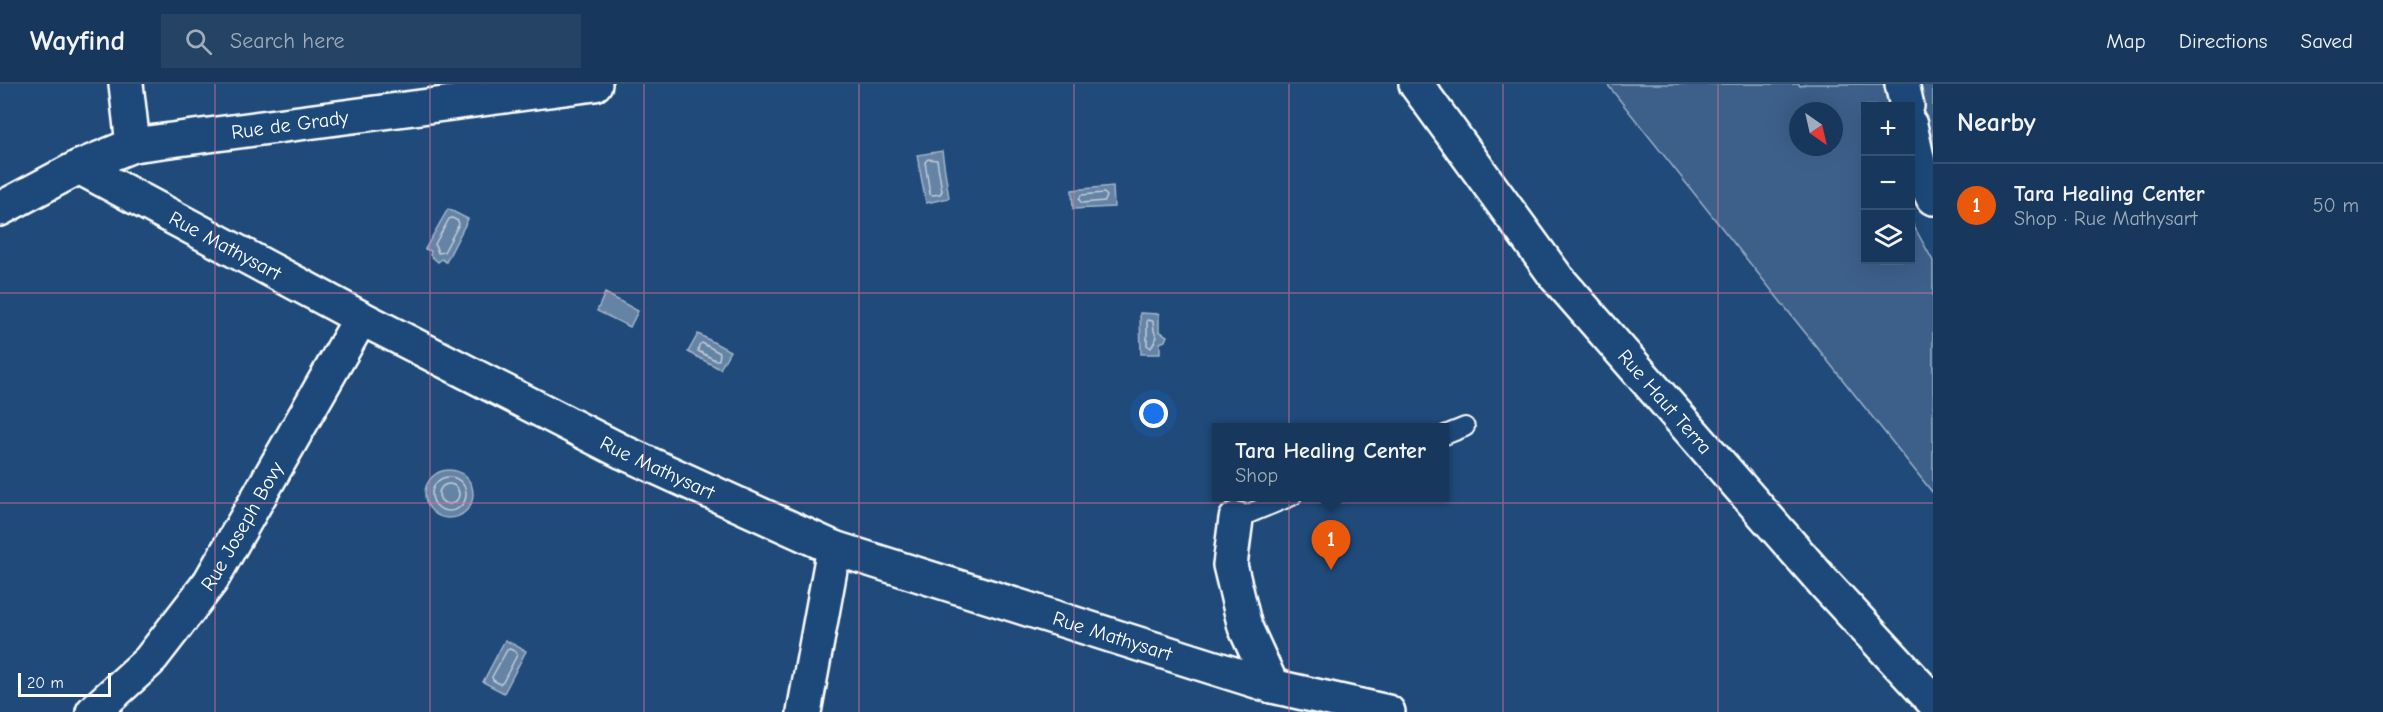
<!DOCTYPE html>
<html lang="en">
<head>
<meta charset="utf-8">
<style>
	body { margin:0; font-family:"Comic Neue",sans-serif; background:#244365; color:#f1f3f6 }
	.controls { position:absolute; right:18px; top:18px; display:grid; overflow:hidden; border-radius:0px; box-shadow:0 6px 24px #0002 }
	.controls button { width:54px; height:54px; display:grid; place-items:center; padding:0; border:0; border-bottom:2px solid #365272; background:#17385c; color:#f1f3f6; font:30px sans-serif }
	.compass { position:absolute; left:1789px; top:18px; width:54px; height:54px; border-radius:50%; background:#17385c; box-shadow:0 6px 24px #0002; rotate:146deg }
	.scale { position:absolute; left:18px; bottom:15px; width:93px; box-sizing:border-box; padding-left:6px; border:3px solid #fff; border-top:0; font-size:16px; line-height:21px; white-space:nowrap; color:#fff; -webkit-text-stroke:4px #1f4a7a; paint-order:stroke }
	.you { position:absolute; left:1154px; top:330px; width:21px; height:21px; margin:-15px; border:4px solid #fff; border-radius:50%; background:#1a73e8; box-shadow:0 0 0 9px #1a73e833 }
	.badge { display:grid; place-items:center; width:39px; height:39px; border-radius:50%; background:#ea580c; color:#fff; font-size:20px; font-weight:700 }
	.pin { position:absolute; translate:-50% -50px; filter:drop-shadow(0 2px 3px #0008) }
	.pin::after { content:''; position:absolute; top:32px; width:21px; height:18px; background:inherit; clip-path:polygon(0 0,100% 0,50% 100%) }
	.popup { position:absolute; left:1212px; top:339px; width:237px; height:78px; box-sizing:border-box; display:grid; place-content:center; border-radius:0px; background:#17385c; filter:drop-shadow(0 2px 4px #0005); font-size:20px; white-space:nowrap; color:#9eacbb }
	.popup b { font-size:22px; color:#f1f3f6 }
	.popup::after { content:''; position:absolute; left:50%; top:100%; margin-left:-12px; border:12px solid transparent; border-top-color:#17385c }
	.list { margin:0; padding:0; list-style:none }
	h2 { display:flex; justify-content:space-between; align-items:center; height:78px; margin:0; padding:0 24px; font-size:26px }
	h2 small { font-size:20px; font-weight:400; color:#9eacbb }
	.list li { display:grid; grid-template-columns:39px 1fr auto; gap:18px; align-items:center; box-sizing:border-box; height:84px; padding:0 24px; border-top:2px solid #365272 }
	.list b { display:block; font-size:22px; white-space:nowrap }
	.list p { margin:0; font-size:20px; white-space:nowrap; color:#9eacbb }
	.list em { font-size:20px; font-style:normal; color:#9eacbb }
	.icon { flex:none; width:33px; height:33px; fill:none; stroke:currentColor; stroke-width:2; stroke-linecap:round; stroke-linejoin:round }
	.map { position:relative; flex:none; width:1933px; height:628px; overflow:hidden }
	header { display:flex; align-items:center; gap:36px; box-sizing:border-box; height:84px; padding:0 30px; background:#17385c; border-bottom:2px solid #365272 }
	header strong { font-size:28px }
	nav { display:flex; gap:33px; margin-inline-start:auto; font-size:21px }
	.search { width:420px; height:54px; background:#244365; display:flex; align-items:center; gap:15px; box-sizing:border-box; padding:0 21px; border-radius:0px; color:#9eacbb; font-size:22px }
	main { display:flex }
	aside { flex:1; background:#17385c }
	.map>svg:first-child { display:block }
	.green { fill:#3c618b; stroke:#9eb0c5; stroke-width:1.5; fill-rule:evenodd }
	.water { fill:#6583a4; stroke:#a3b5c8; stroke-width:1.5 }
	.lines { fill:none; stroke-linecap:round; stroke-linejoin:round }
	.shore { stroke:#c1cddb; stroke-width:1.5 }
	.service-casing { stroke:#fff; stroke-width:22 }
	.minor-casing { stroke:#fff; stroke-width:38 }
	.service { stroke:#1f4a7a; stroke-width:18 }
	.minor { stroke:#1f4a7a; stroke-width:33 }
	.grid { fill:none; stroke:#da749d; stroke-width:1.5; stroke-opacity:0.55 }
	.labels { text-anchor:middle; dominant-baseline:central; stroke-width:6; stroke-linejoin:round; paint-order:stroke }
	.street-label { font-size:20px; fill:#fff; stroke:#1f4a7a }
</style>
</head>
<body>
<header>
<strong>Wayfind</strong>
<div class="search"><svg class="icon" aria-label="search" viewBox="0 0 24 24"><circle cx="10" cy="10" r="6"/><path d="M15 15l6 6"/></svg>Search here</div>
<nav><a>Map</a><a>Directions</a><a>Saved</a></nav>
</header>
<main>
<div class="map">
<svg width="1933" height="628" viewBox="0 0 1933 628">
	<rect width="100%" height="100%" fill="#1f4a7a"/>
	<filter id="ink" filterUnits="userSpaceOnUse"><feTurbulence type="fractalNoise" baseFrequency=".0167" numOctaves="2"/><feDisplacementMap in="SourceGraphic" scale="12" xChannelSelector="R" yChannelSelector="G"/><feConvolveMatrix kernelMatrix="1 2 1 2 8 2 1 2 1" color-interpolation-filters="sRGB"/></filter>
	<g filter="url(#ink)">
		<path class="green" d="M1607,0H1799L1800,2L1806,0H1933V63L1911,85L1910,22H1866V176H1910L1911,137L1933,177V409ZM1798,27H1834V63H1798Z"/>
		<g class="water">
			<polygon points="942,67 949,114 926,119 917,71"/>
			<polygon points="1113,102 1114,123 1073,125 1072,106"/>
			<polygon points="448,125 468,135 446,178 442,175 438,178 430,171 431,167 425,165"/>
			<polygon points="605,209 638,227 630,243 597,227"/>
			<polygon points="1140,229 1159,230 1159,247 1167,252 1165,257 1160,259 1160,270 1141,270"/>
			<polygon points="698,250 730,267 720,285 688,268"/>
			<circle cx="449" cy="410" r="24"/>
			<polygon points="505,556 526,567 504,609 483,598"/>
		</g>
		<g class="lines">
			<g class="shore">
				<polygon points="928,75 937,76 942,107 940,110 933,111 930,110 925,78"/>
				<polygon points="1104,109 1107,112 1105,117 1082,119 1079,116 1081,111"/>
				<polygon points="452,134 458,137 459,140 444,168 438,169 435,160 449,135"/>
				<polygon points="1147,236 1153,237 1154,247 1157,253 1151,264 1147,261"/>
				<polygon points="702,259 720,269 719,276 715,276 698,267 699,261"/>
				<circle cx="449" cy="410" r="17"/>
				<circle cx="449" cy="410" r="10"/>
				<polygon points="510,565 516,568 517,571 503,598 500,600 493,596 492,593 507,566"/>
			</g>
			<g class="service-casing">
				<g id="service">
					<polyline points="1445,351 1465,343"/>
					<polyline points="1236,435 1292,412"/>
				</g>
			</g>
			<g class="minor-casing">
				<g id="minor">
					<polyline points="126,0 133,61"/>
					<path id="s1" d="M1416,0L1557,194L1824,499L1933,617"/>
					<polyline points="1902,0 1907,22"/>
					<polyline points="1910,41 1920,87 1933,114"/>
					<path id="s2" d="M79,83L361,234L623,368L834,464L1272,602L1388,628"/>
					<path id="s3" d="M0,125L79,83L133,61L595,0"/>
					<polyline points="1236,435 1230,481 1245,543 1272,602"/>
					<path id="s4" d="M93,628L149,577L210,498L361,234"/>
					<polyline points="804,628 834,464"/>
				</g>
			</g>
			<use href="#service" class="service"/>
			<use href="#minor" class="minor"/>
		</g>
	</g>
	<path class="grid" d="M215,0V628M430,0V628M644,0V628M859,0V628M1074,0V628M1289,0V628M1503,0V628M1718,0V628M0,209H1933M0,419H1933"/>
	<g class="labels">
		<g class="street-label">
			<text stroke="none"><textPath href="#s3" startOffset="306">Rue de Grady</textPath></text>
			<text stroke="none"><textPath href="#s2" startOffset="166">Rue Mathysart</textPath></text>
			<text stroke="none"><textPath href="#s1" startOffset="404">Rue Haut Terra</textPath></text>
			<text stroke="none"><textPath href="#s2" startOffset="652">Rue Mathysart</textPath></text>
			<text stroke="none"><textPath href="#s4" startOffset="240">Rue Joseph Bovy</textPath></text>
			<text stroke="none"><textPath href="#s2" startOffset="1138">Rue Mathysart</textPath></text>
		</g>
	</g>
</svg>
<div class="controls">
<button>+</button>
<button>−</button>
<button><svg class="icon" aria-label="layers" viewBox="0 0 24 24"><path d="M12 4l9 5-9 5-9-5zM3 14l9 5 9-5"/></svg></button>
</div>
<svg class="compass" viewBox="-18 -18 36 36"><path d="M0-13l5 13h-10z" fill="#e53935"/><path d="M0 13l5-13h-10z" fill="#9eacbb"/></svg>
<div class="scale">20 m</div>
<div class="you"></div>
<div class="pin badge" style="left:1331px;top:486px">1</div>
<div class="popup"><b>Tara Healing Center</b>Shop</div>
</div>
<aside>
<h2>Nearby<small></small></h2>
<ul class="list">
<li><span class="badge">1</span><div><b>Tara Healing Center</b><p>Shop · Rue Mathysart</p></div><em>50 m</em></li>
</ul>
</aside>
</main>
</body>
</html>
